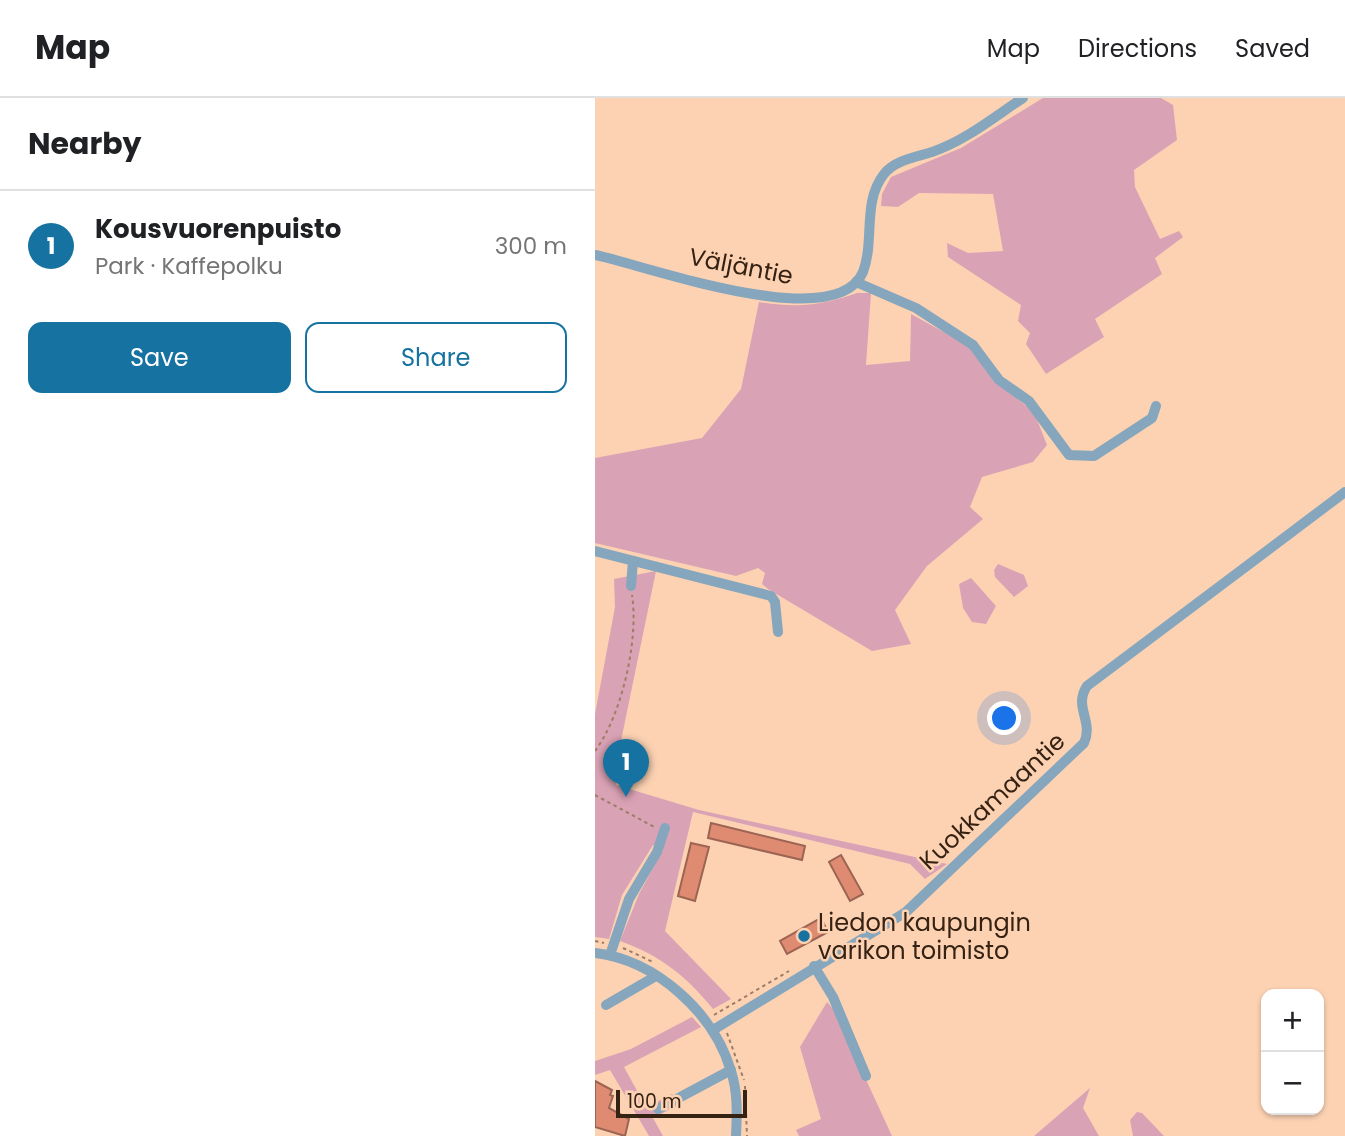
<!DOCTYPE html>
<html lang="en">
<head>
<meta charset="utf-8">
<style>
	body { margin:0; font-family:Poppins,sans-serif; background:#f2f2f2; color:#202124 }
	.controls { position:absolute; right:21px; bottom:21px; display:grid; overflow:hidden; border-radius:14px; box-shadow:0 2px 5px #0004 }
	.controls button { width:63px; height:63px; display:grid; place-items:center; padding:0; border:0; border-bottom:2px solid #e0e0e0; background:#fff; color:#202124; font:35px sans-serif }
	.scale { position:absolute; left:21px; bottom:18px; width:131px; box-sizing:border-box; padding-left:7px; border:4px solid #362213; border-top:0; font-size:19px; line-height:24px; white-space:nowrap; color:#362213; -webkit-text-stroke:5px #fcd2b3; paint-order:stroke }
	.you { position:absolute; left:410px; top:621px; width:24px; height:24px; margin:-18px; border:5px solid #fff; border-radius:50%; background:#1a73e8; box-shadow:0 0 0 10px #1a73e833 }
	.badge { display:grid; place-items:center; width:46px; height:46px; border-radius:50%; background:#1672a0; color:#fff; font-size:23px; font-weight:700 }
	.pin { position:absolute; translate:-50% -58px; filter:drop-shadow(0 2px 4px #0008) }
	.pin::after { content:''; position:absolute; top:37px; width:24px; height:21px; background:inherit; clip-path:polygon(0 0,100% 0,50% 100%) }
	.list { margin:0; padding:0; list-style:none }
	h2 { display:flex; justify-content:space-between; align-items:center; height:91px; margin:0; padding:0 28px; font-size:30px }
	h2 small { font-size:23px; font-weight:400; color:#757577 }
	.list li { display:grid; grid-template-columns:46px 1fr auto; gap:21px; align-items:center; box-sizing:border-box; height:112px; padding:0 28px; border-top:2px solid #e0e0e0 }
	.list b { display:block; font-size:26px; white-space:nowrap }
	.list p { margin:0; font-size:23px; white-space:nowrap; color:#757577 }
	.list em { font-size:23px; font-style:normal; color:#757577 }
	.actions { display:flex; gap:14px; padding:21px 28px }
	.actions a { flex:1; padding:16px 0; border:2px solid #1672a0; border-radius:14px; text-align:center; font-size:24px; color:#1672a0 }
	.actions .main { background:#1672a0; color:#fff }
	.map { position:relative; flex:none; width:750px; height:1038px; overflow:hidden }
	header { display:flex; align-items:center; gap:42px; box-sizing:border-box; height:98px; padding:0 35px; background:#fff; border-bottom:2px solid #e0e0e0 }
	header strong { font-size:33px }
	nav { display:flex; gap:38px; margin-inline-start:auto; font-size:24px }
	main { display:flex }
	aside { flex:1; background:#fff }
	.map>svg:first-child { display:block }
	.green { fill:#daa3b5 }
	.building { fill:#de8b72; stroke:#9c6453; stroke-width:2 }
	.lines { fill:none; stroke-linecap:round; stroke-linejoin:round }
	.path { stroke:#9d7d66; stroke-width:2; stroke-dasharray:3.5 3.5; stroke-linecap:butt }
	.minor { stroke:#85a6bc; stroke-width:10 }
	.poi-dot { fill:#1672a0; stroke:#fcd2b3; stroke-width:2.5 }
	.labels { text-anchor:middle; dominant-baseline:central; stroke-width:5; stroke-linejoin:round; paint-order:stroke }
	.street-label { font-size:24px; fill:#362213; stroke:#fcd2b3 }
	.poi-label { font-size:24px; fill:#362213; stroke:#fcd2b3; text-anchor:start }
</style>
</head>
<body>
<header>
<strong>Map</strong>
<nav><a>Map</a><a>Directions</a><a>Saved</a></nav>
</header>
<main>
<aside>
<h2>Nearby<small></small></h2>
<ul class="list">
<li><span class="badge">1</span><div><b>Kousvuorenpuisto</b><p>Park · Kaffepolku</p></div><em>300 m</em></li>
</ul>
<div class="actions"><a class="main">Save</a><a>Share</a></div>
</aside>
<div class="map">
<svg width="750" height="1038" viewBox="0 0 750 1038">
	<rect width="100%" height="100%" fill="#fcd2b3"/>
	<g class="green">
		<polygon points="448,0 566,0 578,7 582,42 539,72 540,89 565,141 584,133 588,139 560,160 567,176 500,221 509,239 451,276 431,246 435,235 423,223 426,207 353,159 352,145 373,155 408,153 398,96 324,95 303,109 286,108 287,96 296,79 366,50"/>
		<path d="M262,195H276L271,267L315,263L316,216L374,248L402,284L439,314L452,347L438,364L387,379L375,409L388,421L332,468L300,512L316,546L277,553L173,491L167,486L170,475L163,470L141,478L0,445V360L107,340L146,291L164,204C203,210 224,208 262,195Z"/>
		<polygon points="403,466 429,477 433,488 419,499 400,479 399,472"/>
		<path d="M61,473L20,672L21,687L104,712L352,766L330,781L315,766L98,714L70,833L136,901L118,911C92,879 65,857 25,843L44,796L68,752L58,747L27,797L14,841L0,839V616L20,509L19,481Z"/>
		<polygon points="376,480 401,508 391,526 377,524 368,510 364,486"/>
		<polygon points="232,904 239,912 297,1038 204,1038 201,1032 226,1021 205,949"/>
		<polygon points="97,919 106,929 29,969 51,1009 77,996 84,1007 58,1020 68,1038 54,1038 15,972 0,977 0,963 36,951"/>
		<polygon points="495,990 488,1010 504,1038 439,1038"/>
		<polygon points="542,1014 547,1015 569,1038 538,1038 535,1022"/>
	</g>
	<g class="building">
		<polygon points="116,725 210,748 207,762 113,740"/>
		<polygon points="96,745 114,749 100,803 83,798"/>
		<polygon points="246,757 268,796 255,803 234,764"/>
		<polygon points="226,820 233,834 192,856 185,843"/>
		<polygon points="0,983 17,992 15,997 18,998 14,1010 34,1021 30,1038 0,1029"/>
	</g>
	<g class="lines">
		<g class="path">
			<path d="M0,653C27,617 44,541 37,497"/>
			<polyline points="0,697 61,730"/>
			<polyline points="0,843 9,845"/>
			<polyline points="28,850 58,864"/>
			<polyline points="119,917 194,873"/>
			<polyline points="132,935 149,982"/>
			<polyline points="150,988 152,1038"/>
		</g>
		<g class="minor">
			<path d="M0,157C50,167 241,238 268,174C280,142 267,104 289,76C300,62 321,59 337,54C370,43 399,19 428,0"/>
			<polyline points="261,184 321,210 378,247 404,282 434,303 474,357 499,358 557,320 561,308"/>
			<polyline points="0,453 176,498 180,504 183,534"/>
			<polyline points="36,488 38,463"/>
			<path d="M0,855C61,862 119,915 136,973C143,994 142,1017 141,1038"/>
			<polyline points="15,857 34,801 62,754 70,730"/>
			<polyline points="219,868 238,899 271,978"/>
			<polyline points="11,907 61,878"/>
			<path d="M118,932L311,814L489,645C499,623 478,609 492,588L750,394"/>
			<polyline points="63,1011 136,972"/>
		</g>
	</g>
	<circle class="poi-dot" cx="209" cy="838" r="7"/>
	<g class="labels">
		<g class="street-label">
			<text transform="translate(146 168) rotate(11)">Väljäntie</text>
			<text transform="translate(397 703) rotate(-43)">Kuokkamaantie</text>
		</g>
		<g class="poi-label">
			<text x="223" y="824">Liedon kaupungin<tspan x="223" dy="28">varikon toimisto</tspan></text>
		</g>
	</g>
</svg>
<div class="controls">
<button>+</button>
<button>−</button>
</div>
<div class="scale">100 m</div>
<div class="you"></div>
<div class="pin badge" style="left:31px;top:699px">1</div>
</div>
</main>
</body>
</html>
